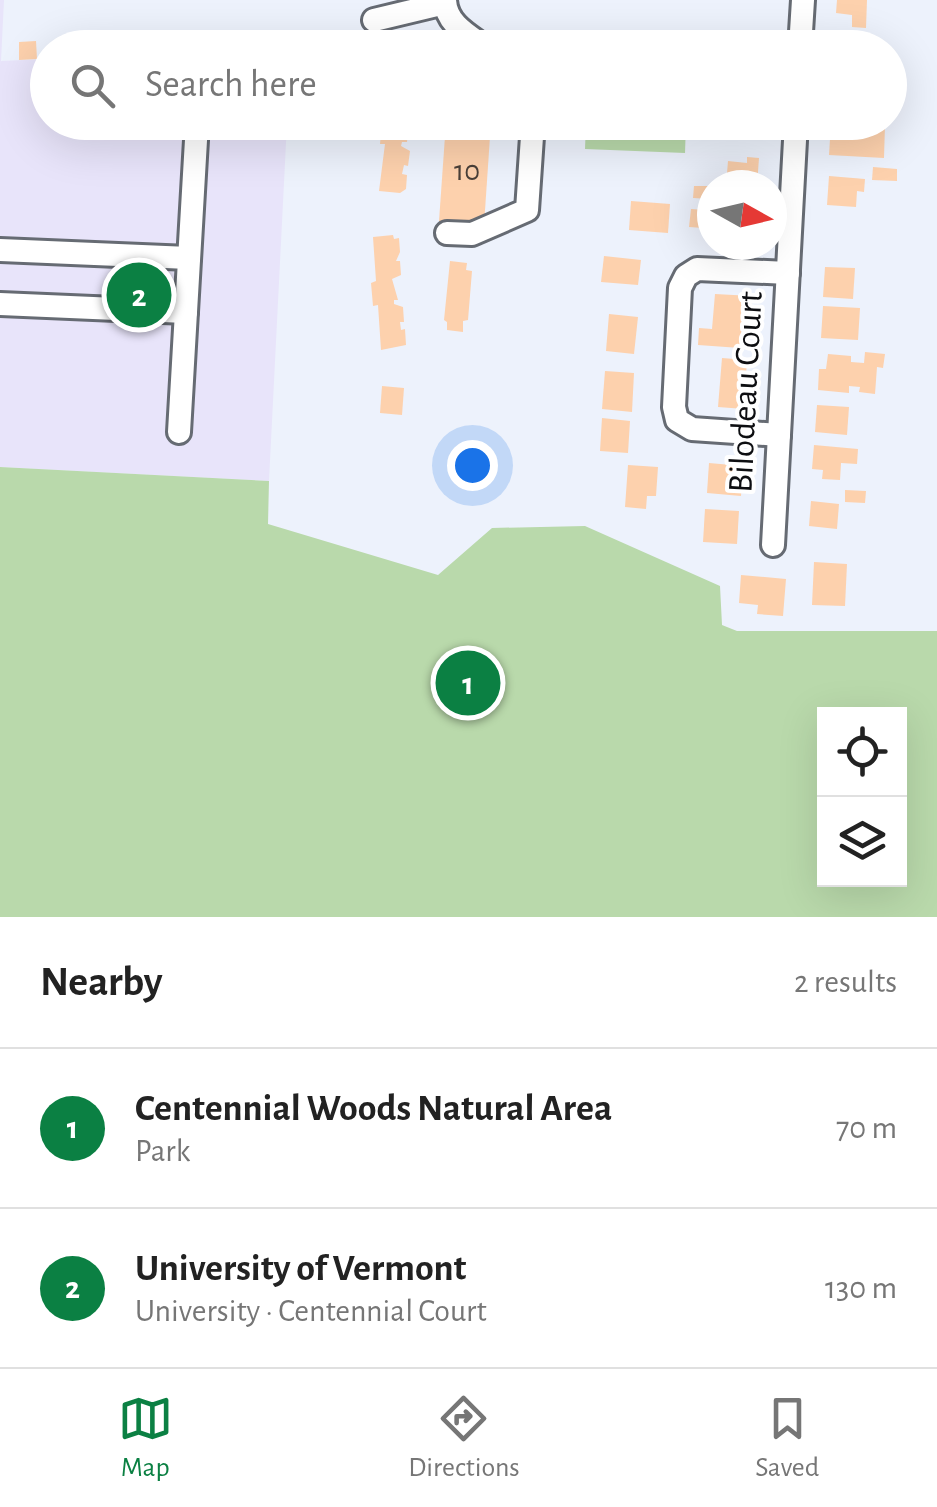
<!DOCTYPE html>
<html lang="en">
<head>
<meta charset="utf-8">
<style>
	body { margin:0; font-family:"Alegreya Sans",sans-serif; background:#f6f6f6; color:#222 }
	.controls { position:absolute; right:30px; bottom:30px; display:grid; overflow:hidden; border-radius:0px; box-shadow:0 10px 40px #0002 }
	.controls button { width:90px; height:90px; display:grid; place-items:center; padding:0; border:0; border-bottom:2px solid #e0e0e0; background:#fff; color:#222; font:50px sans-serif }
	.compass { position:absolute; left:697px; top:170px; width:90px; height:90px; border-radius:50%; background:#fff; box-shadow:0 10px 40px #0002; rotate:98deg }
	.you { position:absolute; left:472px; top:465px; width:35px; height:35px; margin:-25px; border:8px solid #fff; border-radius:50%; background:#1a73e8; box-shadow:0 0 0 15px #1a73e833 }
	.badge { display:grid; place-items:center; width:65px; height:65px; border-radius:50%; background:#0b8043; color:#fff; font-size:32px; font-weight:700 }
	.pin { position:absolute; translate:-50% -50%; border:5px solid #fff; box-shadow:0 2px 10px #0006 }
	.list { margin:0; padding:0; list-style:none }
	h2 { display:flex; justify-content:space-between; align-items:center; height:130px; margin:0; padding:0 40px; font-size:42px }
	h2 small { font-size:32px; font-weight:400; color:#767676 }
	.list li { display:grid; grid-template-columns:65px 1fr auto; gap:30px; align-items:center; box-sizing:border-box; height:160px; padding:0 40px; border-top:2px solid #e0e0e0 }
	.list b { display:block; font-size:38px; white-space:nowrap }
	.list p { margin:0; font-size:32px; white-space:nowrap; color:#767676 }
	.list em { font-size:32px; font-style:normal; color:#767676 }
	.icon { flex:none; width:55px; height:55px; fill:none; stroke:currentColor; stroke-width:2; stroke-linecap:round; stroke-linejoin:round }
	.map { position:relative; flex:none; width:937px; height:917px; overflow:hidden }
	.search { position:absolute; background:#fff; box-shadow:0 10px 40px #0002; left:30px; right:30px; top:30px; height:110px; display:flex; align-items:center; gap:25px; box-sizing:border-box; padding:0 35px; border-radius:55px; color:#767676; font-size:38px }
	.sheet { height:450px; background:#fff }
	nav { display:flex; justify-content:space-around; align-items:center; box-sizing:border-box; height:140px; border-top:2px solid #e0e0e0; background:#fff; font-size:28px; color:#767676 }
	nav a { display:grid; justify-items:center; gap:5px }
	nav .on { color:#0b8043 }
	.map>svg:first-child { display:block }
	.education { fill:#e8e4fa }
	.green { fill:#b9d9ab; fill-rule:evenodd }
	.building { fill:#fdd1ad }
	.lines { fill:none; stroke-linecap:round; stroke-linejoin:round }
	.minor-casing { stroke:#666b73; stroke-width:28 }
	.minor { stroke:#fff; stroke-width:22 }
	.labels { text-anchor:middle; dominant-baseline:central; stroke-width:8; stroke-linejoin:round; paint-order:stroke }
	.number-label { font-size:30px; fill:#493f38 }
	.street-label { font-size:35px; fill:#0d0e11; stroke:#fff }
</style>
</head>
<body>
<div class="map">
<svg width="937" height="917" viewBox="0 0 937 917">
	<rect width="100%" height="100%" fill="#edf2fc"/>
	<polygon class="education" points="0,0 4,0 1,61 47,59 48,122 287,123 269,481 0,467"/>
	<g class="green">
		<polygon points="586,123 686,123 685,153 585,149"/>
		<path d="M0,467L269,481L268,524L438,575L492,528L585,526L720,586L722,625L737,631H937V917H0ZM900,714V879H824V714Z"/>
	</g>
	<g class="building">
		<polygon points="837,0 867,0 866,28 852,27 852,15 836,13"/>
		<polygon points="36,41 37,59 19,60 19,42"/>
		<polygon points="382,122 403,122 402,131 408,132 407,142 402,142 401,146 410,151 408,166 404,165 402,174 407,175 406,189 400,193 379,191 385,144 380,144"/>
		<polygon points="446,122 491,122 484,225 439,221"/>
		<polygon points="831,122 885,125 884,158 829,155"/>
		<polygon points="747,157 759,158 757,185 726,185 728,161 747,163"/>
		<polygon points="873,167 897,169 897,181 872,180"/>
		<polygon points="829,176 865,179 864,192 857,191 856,207 827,205"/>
		<polygon points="694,186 710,186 710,199 693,198"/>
		<polygon points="631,201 670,204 668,233 629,230"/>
		<polygon points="691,209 705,210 703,228 689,227"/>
		<polygon points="393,235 394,239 399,238 400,252 396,261 400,261 401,275 392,279 398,300 394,300 394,304 403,307 404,322 400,322 401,330 405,329 406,345 381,350 378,305 373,306 371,283 376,281 373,237"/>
		<polygon points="604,256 641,260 638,285 601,282"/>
		<polygon points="450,261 467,263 466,270 472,271 468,320 463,321 463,332 447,330 447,322 444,320"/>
		<polygon points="825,267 855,268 853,299 823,297"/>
		<polygon points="715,294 752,296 751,317 743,317 740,348 698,345 699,328 712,329"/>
		<polygon points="823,306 860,308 858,340 821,338"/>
		<polygon points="609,314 638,317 634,354 606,351"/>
		<polygon points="865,352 885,354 883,368 877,367 875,394 859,392 860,387 849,386 849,393 818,390 819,369 826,369 828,354 851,356 851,362 864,363"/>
		<polygon points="722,358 747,360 744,409 718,407"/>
		<polygon points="605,371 634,373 632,412 602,409"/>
		<polygon points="382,386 404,388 402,415 380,413"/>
		<polygon points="817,405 849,407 847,435 815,432"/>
		<polygon points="602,418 630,421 628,453 600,451"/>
		<polygon points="814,445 858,449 857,464 841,463 840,480 822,479 823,470 812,469"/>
		<polygon points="709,463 743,466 741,496 707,493"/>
		<polygon points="628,465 658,467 656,496 647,496 646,509 625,507"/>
		<polygon points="845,490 866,491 865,503 845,502"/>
		<polygon points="811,501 839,504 837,529 809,526"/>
		<polygon points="705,509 739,511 737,544 703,542"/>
		<polygon points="814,562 847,564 845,606 812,605"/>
		<polygon points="741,575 786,579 783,616 757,614 758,605 739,603"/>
	</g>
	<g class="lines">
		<g class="minor-casing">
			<g id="minor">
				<path d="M445,0C446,24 468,35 486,48"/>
				<polyline points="374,20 445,3"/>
				<polyline points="800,48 803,0"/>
				<polyline points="447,233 472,234 527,210 533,122"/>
				<polyline points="0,250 189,258"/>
				<polyline points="0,304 186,312"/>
				<polyline points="179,432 196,140"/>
				<polyline points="779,435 692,429 677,420 674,407 680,288 686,276 697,269 788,273"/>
				<polyline points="773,545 796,122"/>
			</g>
		</g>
		<use href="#minor" class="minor"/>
	</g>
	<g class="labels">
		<g class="number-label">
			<text x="467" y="171">10</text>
		</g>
		<g class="street-label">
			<text transform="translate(746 392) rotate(-87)">Bilodeau Court</text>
		</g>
	</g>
</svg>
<div class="controls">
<button><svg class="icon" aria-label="locate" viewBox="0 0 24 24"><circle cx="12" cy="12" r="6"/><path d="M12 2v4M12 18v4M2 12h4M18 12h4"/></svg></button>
<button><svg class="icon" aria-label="layers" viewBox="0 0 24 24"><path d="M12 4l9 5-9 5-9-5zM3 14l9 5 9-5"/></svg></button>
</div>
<svg class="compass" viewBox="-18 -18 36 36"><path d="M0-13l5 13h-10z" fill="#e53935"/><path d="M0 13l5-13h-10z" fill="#767676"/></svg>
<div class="you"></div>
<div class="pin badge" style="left:468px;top:683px">1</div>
<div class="pin badge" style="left:139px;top:295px">2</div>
<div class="search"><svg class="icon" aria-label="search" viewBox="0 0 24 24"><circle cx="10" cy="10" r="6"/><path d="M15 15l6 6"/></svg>Search here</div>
</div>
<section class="sheet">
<h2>Nearby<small>2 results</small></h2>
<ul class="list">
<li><span class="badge">1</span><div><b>Centennial Woods Natural Area</b><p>Park</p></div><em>70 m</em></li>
<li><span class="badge">2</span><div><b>University of Vermont</b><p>University · Centennial Court</p></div><em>130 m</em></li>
</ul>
</section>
<nav>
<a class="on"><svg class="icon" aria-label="map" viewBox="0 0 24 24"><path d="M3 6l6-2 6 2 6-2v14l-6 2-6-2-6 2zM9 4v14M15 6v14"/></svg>Map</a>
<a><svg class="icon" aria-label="directions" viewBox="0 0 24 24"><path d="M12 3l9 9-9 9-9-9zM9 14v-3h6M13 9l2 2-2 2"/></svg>Directions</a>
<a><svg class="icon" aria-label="saved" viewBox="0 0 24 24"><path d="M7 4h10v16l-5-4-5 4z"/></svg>Saved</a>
</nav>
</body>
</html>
